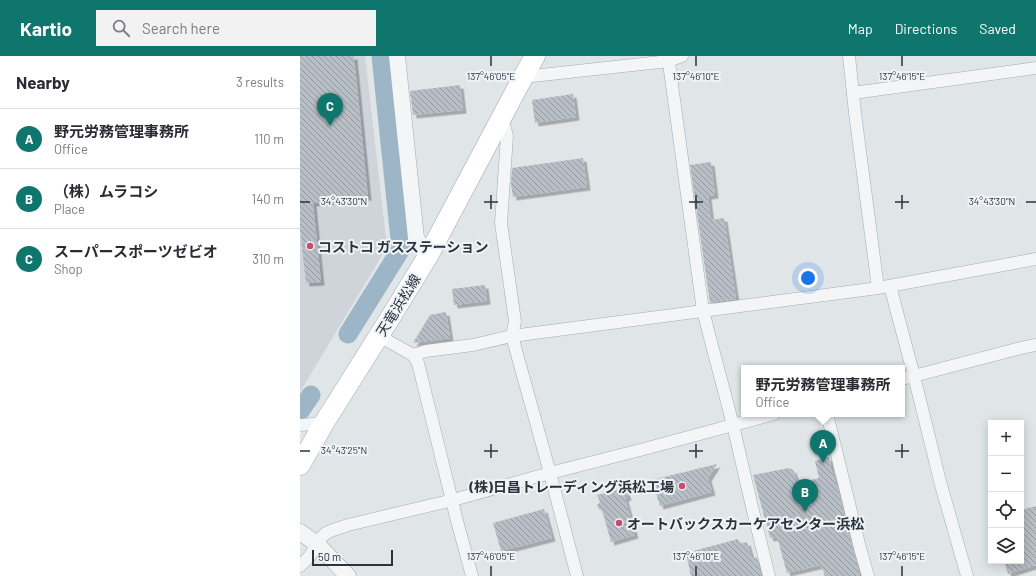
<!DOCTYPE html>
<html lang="en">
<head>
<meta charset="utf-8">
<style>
	body { margin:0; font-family:Barlow,"Noto Sans JP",sans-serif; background:#f2f2f3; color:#2b2b33 }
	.controls { position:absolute; right:12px; bottom:12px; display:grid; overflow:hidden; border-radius:0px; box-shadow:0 2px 10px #0003 }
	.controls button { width:36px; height:36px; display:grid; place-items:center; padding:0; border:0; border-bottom:1px solid #e1e1e2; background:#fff; color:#2b2b33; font:20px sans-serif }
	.scale { position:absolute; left:12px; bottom:10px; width:81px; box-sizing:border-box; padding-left:4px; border:2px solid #2a343f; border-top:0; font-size:11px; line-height:14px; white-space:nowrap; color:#2a343f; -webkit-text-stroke:3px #f0f3f6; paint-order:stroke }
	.you { position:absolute; left:508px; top:222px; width:14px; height:14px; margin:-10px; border:3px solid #fff; border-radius:50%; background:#1a73e8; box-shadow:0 0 0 6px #1a73e833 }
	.badge { display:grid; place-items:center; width:26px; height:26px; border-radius:50%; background:#0f766e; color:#fff; font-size:13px; font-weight:700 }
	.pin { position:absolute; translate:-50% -33px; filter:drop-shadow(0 1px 2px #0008) }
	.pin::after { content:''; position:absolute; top:21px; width:14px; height:12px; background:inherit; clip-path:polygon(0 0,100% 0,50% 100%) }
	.popup { position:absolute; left:441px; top:309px; width:164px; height:52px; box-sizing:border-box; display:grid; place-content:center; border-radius:0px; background:#fff; filter:drop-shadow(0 1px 3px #0005); font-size:13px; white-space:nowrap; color:#7c7c81 }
	.popup b { font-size:15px; color:#2b2b33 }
	.popup::after { content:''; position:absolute; left:50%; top:100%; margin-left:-8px; border:8px solid transparent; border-top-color:#fff }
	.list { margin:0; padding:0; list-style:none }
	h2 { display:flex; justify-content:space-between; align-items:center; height:52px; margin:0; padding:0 16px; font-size:17px }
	h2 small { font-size:13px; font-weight:400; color:#7c7c81 }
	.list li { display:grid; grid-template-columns:26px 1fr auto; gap:12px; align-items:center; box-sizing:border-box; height:60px; padding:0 16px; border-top:1px solid #e1e1e2 }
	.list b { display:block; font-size:15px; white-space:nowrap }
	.list p { margin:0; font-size:13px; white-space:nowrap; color:#7c7c81 }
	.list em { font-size:13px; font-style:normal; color:#7c7c81 }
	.icon { flex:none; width:22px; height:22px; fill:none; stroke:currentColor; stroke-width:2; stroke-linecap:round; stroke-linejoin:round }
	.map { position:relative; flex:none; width:736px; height:520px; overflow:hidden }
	header { display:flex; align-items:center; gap:24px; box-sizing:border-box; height:56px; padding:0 20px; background:#0f766e; color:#fff }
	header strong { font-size:19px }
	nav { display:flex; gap:22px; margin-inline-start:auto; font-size:14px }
	.search { width:280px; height:36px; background:#f2f2f3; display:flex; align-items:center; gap:10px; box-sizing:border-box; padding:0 14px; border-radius:0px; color:#7c7c81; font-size:15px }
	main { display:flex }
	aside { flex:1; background:#fff }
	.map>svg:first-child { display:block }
	.built { fill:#cfd4da }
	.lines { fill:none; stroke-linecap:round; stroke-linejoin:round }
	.river { stroke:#9db6c7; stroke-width:19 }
	.building { fill:url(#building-back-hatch); filter:url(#shadow) }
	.minor-casing { stroke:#a6acb2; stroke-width:13 }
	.tertiary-casing { stroke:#a6acb2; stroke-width:17 }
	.primary-casing { stroke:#a0aab3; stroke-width:21 }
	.minor { stroke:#f3f5f7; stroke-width:12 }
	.tertiary { stroke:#f3f5f7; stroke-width:16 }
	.primary { stroke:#fff; stroke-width:20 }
	.ticks { fill:none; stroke:#2a343f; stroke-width:1.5 }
	.poi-dot { fill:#c74c6e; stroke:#f0f3f6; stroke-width:1.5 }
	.labels { text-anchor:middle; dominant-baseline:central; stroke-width:4; stroke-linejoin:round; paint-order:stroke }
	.poi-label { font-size:14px; font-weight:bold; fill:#2a343f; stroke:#f0f3f6; text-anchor:start }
	.street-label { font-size:14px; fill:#2a343f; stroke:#f0f3f6 }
	.ticks-label { font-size:10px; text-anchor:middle; fill:#2a343f; stroke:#f0f3f6; stroke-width:4; stroke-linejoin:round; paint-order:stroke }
</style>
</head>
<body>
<header>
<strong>Kartio</strong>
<div class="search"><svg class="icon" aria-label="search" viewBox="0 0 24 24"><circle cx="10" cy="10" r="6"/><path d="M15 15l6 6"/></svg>Search here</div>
<nav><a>Map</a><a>Directions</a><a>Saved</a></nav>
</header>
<main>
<aside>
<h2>Nearby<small>3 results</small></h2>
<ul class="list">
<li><span class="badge">A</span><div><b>野元労務管理事務所</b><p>Office</p></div><em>110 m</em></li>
<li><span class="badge">B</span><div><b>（株）ムラコシ</b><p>Place</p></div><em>140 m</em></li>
<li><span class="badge">C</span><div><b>スーパースポーツゼビオ</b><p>Shop</p></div><em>310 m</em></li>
</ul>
</aside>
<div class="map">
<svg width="736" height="520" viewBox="0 0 736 520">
	<defs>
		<pattern id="building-back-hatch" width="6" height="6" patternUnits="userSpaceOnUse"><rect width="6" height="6" fill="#b8bec5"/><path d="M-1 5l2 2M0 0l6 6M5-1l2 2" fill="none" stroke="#969ba1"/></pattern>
		<filter id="shadow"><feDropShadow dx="3.5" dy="3.5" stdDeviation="0" flood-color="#0004"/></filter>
	</defs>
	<rect width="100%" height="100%" fill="#e0e5e8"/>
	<polygon class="built" points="0,0 65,0 87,191 0,336"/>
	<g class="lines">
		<g class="river">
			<polyline points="48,278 101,193 81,0"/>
			<polyline points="0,355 11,339"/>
		</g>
	</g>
	<g class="building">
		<polygon points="0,0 54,0 68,141 13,147 21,226 6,227 0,174"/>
		<polygon points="160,29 163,54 113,59 110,35"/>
		<polygon points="273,38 276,61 235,67 232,44"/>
		<polygon points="283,102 287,131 213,141 211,128 212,112"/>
		<polygon points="411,106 415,139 408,140 411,164 424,162 436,243 410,247 390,109"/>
		<polygon points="185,229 187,245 154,249 152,233"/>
		<polygon points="146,256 150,282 113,287 130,259"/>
		<polygon points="529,401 531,410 530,410 538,433 560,520 525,520 521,509 487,517 477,481 470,482 453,419 489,412 493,414 498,427 519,422 515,405"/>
		<polygon points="417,408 408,422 412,436 360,450 352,424"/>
		<polygon points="325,432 328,441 325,442 335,479 311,486 302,454 299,453 297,449 300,446 297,439"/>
		<polygon points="736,450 736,509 708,518 704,505 721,505 721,454"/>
		<polygon points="244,453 252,482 201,495 193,467"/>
		<polygon points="438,483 440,488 447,486 452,503 457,501 461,520 391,520 386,497"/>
	</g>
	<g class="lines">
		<g class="minor-casing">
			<g id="minor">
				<polyline points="368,0 403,255 433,369 452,451 469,520"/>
				<polyline points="549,0 555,57 578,232"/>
				<polyline points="223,21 369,5 382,0"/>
				<polyline points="553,37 736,12"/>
				<polyline points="202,60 207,80 201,167 215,265 212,280 250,417 277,520"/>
				<polyline points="590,230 614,320 641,429 667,520"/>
				<polyline points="79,280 113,299 126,295 173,289 212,280 578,232 736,203"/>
				<polyline points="113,299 118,307 156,461 172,520"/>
				<polyline points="602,323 725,291 736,289"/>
				<polyline points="527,358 560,492 568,520"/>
				<polyline points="0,369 24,367"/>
				<polyline points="0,510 9,501 21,482 26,477 33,474 48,469 153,444 250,417 344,393 474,358"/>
			</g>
		</g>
		<g class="tertiary-casing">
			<g id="tertiary">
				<polyline points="97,0 116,182 128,200"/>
				<polyline points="0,476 17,488 48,520"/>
			</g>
		</g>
		<g class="primary-casing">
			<polyline id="primary" points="0,409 24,367 90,262 128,200 223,21 235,0"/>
		</g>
		<use href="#minor" class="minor"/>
		<use href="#tertiary" class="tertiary"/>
		<use href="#primary" class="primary"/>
	</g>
	<path class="ticks" d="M191,0V10M396,0V10M602,0V10M191,139V153M396,139V153M602,139V153M0,146H10M184,146H198M389,146H403M595,146H609M726,146H736M191,388V402M396,388V402M602,388V402M0,395H10M184,395H198M389,395H403M595,395H609M191,510V520M396,510V520M602,510V520"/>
	<g class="poi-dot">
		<circle cx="10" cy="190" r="4"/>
		<circle cx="382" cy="430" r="4"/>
		<circle cx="319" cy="467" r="4"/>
	</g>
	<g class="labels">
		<g class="poi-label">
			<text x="18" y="190">コストコ ガスステーション</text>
			<text x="374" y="430" text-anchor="end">(株)日昌トレーディング浜松工場</text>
			<text x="327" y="467">オートバックスカーケアセンター浜松</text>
		</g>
		<g class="street-label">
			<text transform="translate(98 249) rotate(-58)">天竜浜松線</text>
		</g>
	</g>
	<g class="ticks-label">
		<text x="191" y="24">137°46'05"E</text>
		<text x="396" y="24">137°46'10"E</text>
		<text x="602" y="24">137°46'15"E</text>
		<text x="44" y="149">34°43'30"N</text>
		<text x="692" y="149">34°43'30"N</text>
		<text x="44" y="398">34°43'25"N</text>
		<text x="191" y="504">137°46'05"E</text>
		<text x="396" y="504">137°46'10"E</text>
		<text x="602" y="504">137°46'15"E</text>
	</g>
</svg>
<div class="controls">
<button>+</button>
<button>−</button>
<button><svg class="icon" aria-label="locate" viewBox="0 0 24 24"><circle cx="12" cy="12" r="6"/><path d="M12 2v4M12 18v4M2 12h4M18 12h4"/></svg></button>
<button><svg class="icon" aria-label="layers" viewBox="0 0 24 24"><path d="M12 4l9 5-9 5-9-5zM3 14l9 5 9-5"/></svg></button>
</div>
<div class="scale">50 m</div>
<div class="you"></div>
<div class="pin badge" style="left:523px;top:407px">A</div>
<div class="popup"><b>野元労務管理事務所</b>Office</div>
<div class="pin badge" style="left:505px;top:456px">B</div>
<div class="pin badge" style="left:30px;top:70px">C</div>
</div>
</main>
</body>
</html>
